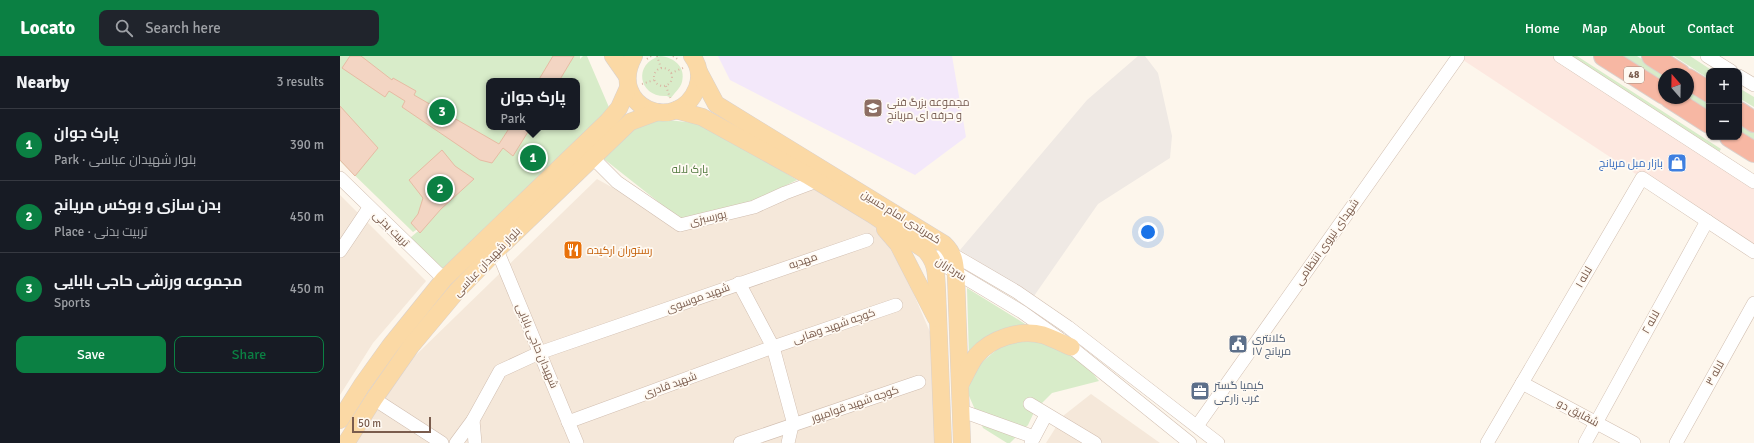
<!DOCTYPE html>
<html lang="en">
<head>
<meta charset="utf-8">
<style>
	body { margin:0; font-family:Signika,Cairo,sans-serif; background:#20242c; color:#f1f3f6 }
	.controls { position:absolute; right:12px; top:12px; display:grid; overflow:hidden; border-radius:8px; box-shadow:0 1px 3px #0004 }
	.controls button { width:36px; height:36px; display:grid; place-items:center; padding:0; border:0; border-bottom:1px solid #363941; background:#171b24; color:#f1f3f6; font:20px sans-serif }
	.compass { position:absolute; left:1318px; top:12px; width:36px; height:36px; border-radius:50%; background:#171b24; box-shadow:0 1px 3px #0004; rotate:340deg }
	.scale { position:absolute; left:12px; bottom:10px; width:79px; box-sizing:border-box; padding-left:4px; border:2px solid #7a5c4d; border-top:0; font-size:11px; line-height:14px; white-space:nowrap; color:#7a5c4d; -webkit-text-stroke:3px #fffaf3; paint-order:stroke }
	.you { position:absolute; left:808px; top:176px; width:14px; height:14px; margin:-10px; border:3px solid #fff; border-radius:50%; background:#1a73e8; box-shadow:0 0 0 6px #1a73e833 }
	.badge { display:grid; place-items:center; width:26px; height:26px; border-radius:50%; background:#0b8043; color:#fff; font-size:13px; font-weight:700 }
	.pin { position:absolute; translate:-50% -50%; border:2px solid #fff; box-shadow:0 1px 4px #0006 }
	.popup { position:absolute; left:146px; top:22px; width:94px; height:52px; box-sizing:border-box; display:grid; place-content:center; border-radius:8px; background:#171b24; filter:drop-shadow(0 1px 3px #0005); font-size:13px; white-space:nowrap; color:#9ea1a6 }
	.popup b { font-size:15px; color:#f1f3f6 }
	.popup::after { content:''; position:absolute; left:50%; top:100%; margin-left:-8px; border:8px solid transparent; border-top-color:#171b24 }
	.list { margin:0; padding:0; list-style:none }
	h2 { display:flex; justify-content:space-between; align-items:center; height:52px; margin:0; padding:0 16px; font-size:17px }
	h2 small { font-size:13px; font-weight:400; color:#9ea1a6 }
	.list li { display:grid; grid-template-columns:26px 1fr auto; gap:12px; align-items:center; box-sizing:border-box; height:72px; padding:0 16px; border-top:1px solid #363941 }
	.list b { display:block; font-size:15px; white-space:nowrap }
	.list p { margin:0; font-size:13px; white-space:nowrap; color:#9ea1a6 }
	.list em { font-size:13px; font-style:normal; color:#9ea1a6 }
	.actions { display:flex; gap:8px; padding:12px 16px }
	.actions a { flex:1; padding:9px 0; border:1px solid #0b8043; border-radius:8px; text-align:center; font-size:14px; color:#0b8043 }
	.actions .main { background:#0b8043; color:#fff }
	.icon { flex:none; width:22px; height:22px; fill:none; stroke:currentColor; stroke-width:2; stroke-linecap:round; stroke-linejoin:round }
	.map { position:relative; flex:none; width:1414px; height:387px; overflow:hidden }
	header { display:flex; align-items:center; gap:24px; box-sizing:border-box; height:56px; padding:0 20px; background:#0b8043; color:#fff }
	header strong { font-size:19px }
	nav { display:flex; gap:22px; margin-inline-start:auto; font-size:14px }
	.search { width:280px; height:36px; background:#20242c; display:flex; align-items:center; gap:10px; box-sizing:border-box; padding:0 14px; border-radius:8px; color:#9ea1a6; font-size:15px }
	main { display:flex }
	aside { flex:1; background:#171b24 }
	.map>svg:first-child { display:block }
	.residential { fill:#f5e8da }
	.commercial { fill:#fde8e0 }
	.industrial { fill:#efe9e4 }
	.education { fill:#f3e8fa }
	.green { fill:#d8ecc9; fill-rule:evenodd }
	.building { fill:#f3d5c3; stroke:#e6bba3 }
	.lines { fill:none; stroke-linecap:round; stroke-linejoin:round }
	.minor-casing { stroke:#d1beb0; stroke-width:14 }
	.major-casing { stroke:#dad1cd; stroke-width:18 }
	.highway-casing { stroke:#dad1cd; stroke-width:22 }
	.path { stroke:#d9b8a5; stroke-width:2; stroke-dasharray:1 3; stroke-linecap:butt }
	.minor { stroke:#fff; stroke-width:13 }
	.major { stroke:#fbd9a5; stroke-width:17 }
	.highway { stroke:#f7b7a3; stroke-width:20 }
	.labels { text-anchor:middle; dominant-baseline:central; stroke-width:3.5; stroke-linejoin:round; paint-order:stroke }
	.shield { fill:#fffaf3; stroke:#a28b7f; stroke-width:1 }
	.shield-label { font-size:10px; font-weight:bold; fill:#7a5c4d }
	.education-label { font-size:11px; fill:#785e54; stroke:#fffaf3; text-anchor:start }
	.shop-label { font-size:11px; fill:#366cbe; stroke:#fffaf3; text-anchor:end }
	.park-label { font-size:11px; fill:#537a41; stroke:#fffaf3 }
	.street-label { font-size:11px; fill:#7a5c4d; stroke:#fffaf3 }
	.food-label { font-size:11px; fill:#c56008; stroke:#fffaf3; text-anchor:start }
	.service-label { font-size:11px; fill:#4e5e75; stroke:#fffaf3; text-anchor:start }
</style>
</head>
<body>
<header>
<strong>Locato</strong>
<div class="search"><svg class="icon" aria-label="search" viewBox="0 0 24 24"><circle cx="10" cy="10" r="6"/><path d="M15 15l6 6"/></svg>Search here</div>
<nav><a>Home</a><a>Map</a><a>About</a><a>Contact</a></nav>
</header>
<main>
<aside>
<h2>Nearby<small>3 results</small></h2>
<ul class="list">
<li><span class="badge">1</span><div><b>پارک جوان</b><p>Park · بلوار شهیدان عباسی</p></div><em>390 m</em></li>
<li><span class="badge">2</span><div><b>بدن سازی و بوکس مریانج</b><p>Place · تربیت بدنی</p></div><em>450 m</em></li>
<li><span class="badge">3</span><div><b>مجموعه ورزشی حاجی بابایی</b><p>Sports</p></div><em>450 m</em></li>
</ul>
<div class="actions"><a class="main">Save</a><a>Share</a></div>
</aside>
<div class="map">
<svg width="1414" height="387" viewBox="0 0 1414 387">
	<rect width="100%" height="100%" fill="#fdf6ec"/>
	<g class="residential">
		<polygon points="257,123 340,169 477,125 547,176 590,276 602,368 603,387 7,387 45,329"/>
		<polygon points="0,139 86,225 33,287 0,339"/>
		<polygon points="751,338 820,387 706,387 723,360"/>
	</g>
	<polygon class="commercial" points="1117,0 1215,0 1414,121 1414,196"/>
	<polygon class="industrial" points="798,0 805,0 818,17 832,80 830,102 758,148 694,240 620,194 747,44"/>
	<polygon class="education" points="378,0 612,0 626,81 575,119 390,24"/>
	<g class="green">
		<path d="M0,0H240V3L243,0H247L271,56L104,215L70,182L91,164L73,176L0,105ZM149,25H237V71H149Z"/>
		<path d="M320,0C334,1 346,11 342,26C340,33 334,37 331,42L327,40C299,42 292,8 320,0Z"/>
		<polygon points="1230,0 1237,0 1381,93 1379,96"/>
		<polygon points="1277,0 1297,0 1325,18 1324,30"/>
		<polygon points="1334,0 1350,0 1373,15 1369,15 1369,23"/>
		<polygon points="1399,32 1414,41 1414,51 1399,42"/>
		<polygon points="1348,33 1369,47 1369,59 1348,42"/>
		<polygon points="319,63 364,68 457,124 411,146 340,163 264,103 292,73"/>
		<polygon points="1399,66 1414,76 1414,88 1399,78"/>
		<polygon points="627,232 690,271 663,273 629,301"/>
		<polygon points="678,283 700,285 737,297 759,325 712,337 695,354 688,369 670,387 667,387 643,372 626,333 641,307 661,290"/>
	</g>
	<g class="building">
		<polygon points="10,0 21,0 52,24 53,22 76,35 74,39 159,88 170,71 191,71 173,100 163,92 152,107 140,104 62,51 65,45 49,35 45,41 2,12"/>
		<polygon points="213,0 234,0 219,25 198,25"/>
		<polygon points="0,50 38,92 15,120 0,104"/>
		<polygon points="102,94 115,110 134,123 101,153 80,177 71,167 78,158 83,142 69,124"/>
	</g>
	<g class="lines">
		<g class="minor-casing">
			<g id="minor">
				<polyline points="1220,0 1414,126"/>
				<polyline points="1367,0 1391,15"/>
				<polyline points="1399,20 1414,29"/>
				<polyline points="252,101 277,126 340,169 414,151 445,137 477,125"/>
				<polyline points="0,122 104,223"/>
				<polyline points="157,194 237,387"/>
				<polyline points="0,195 29,152"/>
				<polyline points="592,202 612,198 677,236 728,271 878,387"/>
				<polyline points="592,202 682,256 731,291 850,387"/>
				<polyline points="399,227 433,291 453,365 448,387"/>
				<polyline points="1182,327 1294,387"/>
				<polyline points="34,343 102,387"/>
				<polyline points="690,348 755,387"/>
				<polyline points="622,355 694,381"/>
				<polyline points="133,364 135,387"/>
				<polyline points="228,366 433,291 556,249"/>
				<polyline points="857,370 1118,1"/>
				<polyline points="116,387 133,364 160,315 199,297 527,184"/>
				<polyline points="400,387 579,326"/>
				<polyline points="691,387 706,359"/>
				<polyline points="1147,387 1302,122 1414,196"/>
				<polyline points="1245,387 1367,165"/>
				<polyline points="1336,387 1414,247"/>
			</g>
		</g>
		<g class="major-casing">
			<g id="major">
				<polyline points="273,0 287,20"/>
				<path d="M294,0C266,51 338,80 357,32C361,21 359,9 352,0"/>
				<path d="M359,16L376,48L604,188C614,197 615,207 616,220L622,387"/>
				<path d="M336,54L362,61L467,119L533,159L585,194C597,207 596,218 597,235L603,387"/>
				<polyline points="545,173 558,188 596,262"/>
				<path d="M621,327C626,318 630,308 636,300C651,282 680,273 703,279C712,282 722,287 731,291"/>
				<polyline points="0,364 22,329 50,290 104,223 268,65 279,52 288,32"/>
				<polyline points="6,387 34,343 71,290 117,235 157,194 290,66 317,56"/>
			</g>
		</g>
		<g class="highway-casing">
			<g id="highway">
				<polyline points="1264,0 1324,38"/>
				<polyline points="1312,0 1340,18"/>
				<polyline points="1348,23 1369,36"/>
				<polyline points="1330,42 1369,67"/>
				<polyline points="1399,56 1414,66"/>
				<polyline points="1390,81 1414,96"/>
			</g>
		</g>
		<g class="path">
			<polyline points="317,0 321,12"/>
			<polyline points="333,0 339,4"/>
			<polyline points="307,3 311,0"/>
			<circle cx="323" cy="21" r="9"/>
			<polyline points="331,17 343,12"/>
			<polyline points="302,28 314,24"/>
			<polyline points="326,30 330,42"/>
		</g>
		<use href="#minor" class="minor"/>
		<use href="#major" class="major"/>
		<use href="#highway" class="highway"/>
	</g>
	<defs>
		<g id="school-square" transform="scale(1)"><rect x="-9" y="-9" width="18" height="18" rx="4" fill="#8d6e63" stroke="#fffaf3"/><path d="M0-5L7-2L0 1L-7-2ZM-4 1L0 2.5L4 1V4Q0 6-4 4Z" fill="#fff"/></g>
		<g id="shop-square" transform="scale(1)"><rect x="-9" y="-9" width="18" height="18" rx="4" fill="#3f7fe0" stroke="#fffaf3"/><path d="M-5-2.5h2.3a2.7 3.5 0 0 1 5.4 0H5L5.5 6h-11ZM-1.5-2.5h3a1.5 2.3 0 0 0-3 0Z" fill="#fff"/></g>
		<g id="restaurant-square" transform="scale(1)"><rect x="-9" y="-9" width="18" height="18" rx="4" fill="#e8710a" stroke="#fffaf3"/><path d="M-5-6h1v4h1v-4h1v4h1v-4h1v5L-1.5 .5V6h-2V.5L-5-1ZM5-6V6H3V1.5H1.5Q1.5-4 5-6Z" fill="#fff"/></g>
		<g id="civic-square" transform="scale(1)"><rect x="-9" y="-9" width="18" height="18" rx="4" fill="#5c6f8a" stroke="#fffaf3"/><path d="M-.6-6.5H3V-4.5H.6V-3L4-1V1h2V6H-6V1h2V-1L-.6-3ZM-1.2 2.5V6h2.4V2.5Z" fill="#fff"/></g>
		<g id="office-square" transform="scale(1)"><rect x="-9" y="-9" width="18" height="18" rx="4" fill="#5c6f8a" stroke="#fffaf3"/><path d="M-6-3h4V-5.5h4V-3h4V5H-6ZM-1-4.5V-3h2v-1.5ZM-6 0V1H6V0Z" fill="#fff"/></g>
	</defs>
	<g fill-rule="evenodd">
		<use href="#school-square" x="533" y="52"/>
		<use href="#shop-square" x="1337" y="107"/>
		<use href="#restaurant-square" x="233" y="194"/>
		<use href="#civic-square" x="898" y="288"/>
		<use href="#office-square" x="860" y="335"/>
	</g>
	<g class="labels">
		<rect class="shield" x="1284" y="11" width="20" height="16" rx="3"/>
		<g class="shield-label">
			<text x="1294" y="19">48</text>
		</g>
		<g class="education-label">
			<text x="547" y="46">مجموعه بزرگ فنی<tspan x="547" dy="13">و حرفه ای مریانج</tspan></text>
		</g>
		<g class="shop-label">
			<text x="1323" y="107">بازار مبل مریانج</text>
		</g>
		<g class="park-label">
			<text x="350" y="113">پارک لاله</text>
		</g>
		<g class="street-label">
			<text transform="translate(561 161) rotate(32)">کمربندی امام حسین</text>
			<text transform="translate(368 162) rotate(-13)">پورسبزی</text>
			<text transform="translate(51 173) rotate(44)">تربیت بدنی</text>
			<text transform="translate(987 186) rotate(-55)">شهدای نیروی انتظامی</text>
			<text transform="translate(463 205) rotate(-19)">مهدیه</text>
			<text transform="translate(147 206) rotate(-46)">بلوار شهیدان عباسی</text>
			<text transform="translate(611 213) rotate(32)">سرداران</text>
			<text transform="translate(1244 221) rotate(-60)">لاله ۱</text>
			<text transform="translate(358 242) rotate(-20)">شهید موسوی</text>
			<text transform="translate(1311 266) rotate(-61)">لاله ۲</text>
			<text transform="translate(494 270) rotate(-19)">کوچه شهید وهابی</text>
			<text transform="translate(197 290) rotate(67)">شهیدان حاجی بابایی</text>
			<text transform="translate(1375 317) rotate(-61)">لاله ۳</text>
			<text transform="translate(330 329) rotate(-20)">شهید قادری</text>
			<text transform="translate(515 348) rotate(-19)">کوچه شهید قوامپور</text>
			<text transform="translate(1238 357) rotate(28)">شقایق دو</text>
		</g>
		<g class="food-label">
			<text x="247" y="194">رستوران ارکیده</text>
		</g>
		<g class="service-label">
			<text x="912" y="282">کلانتری<tspan x="912" dy="13">۱۷ مریانج</tspan></text>
			<text x="874" y="329">کیمیا گستر<tspan x="874" dy="13">غرب زارعی</tspan></text>
		</g>
	</g>
</svg>
<div class="controls">
<button>+</button>
<button>−</button>
</div>
<svg class="compass" viewBox="-18 -18 36 36"><path d="M0-13l5 13h-10z" fill="#e53935"/><path d="M0 13l5-13h-10z" fill="#9ea1a6"/></svg>
<div class="scale">50 m</div>
<div class="you"></div>
<div class="pin badge" style="left:193px;top:102px">1</div>
<div class="popup"><b>پارک جوان</b>Park</div>
<div class="pin badge" style="left:100px;top:133px">2</div>
<div class="pin badge" style="left:102px;top:56px">3</div>
</div>
</main>
</body>
</html>
